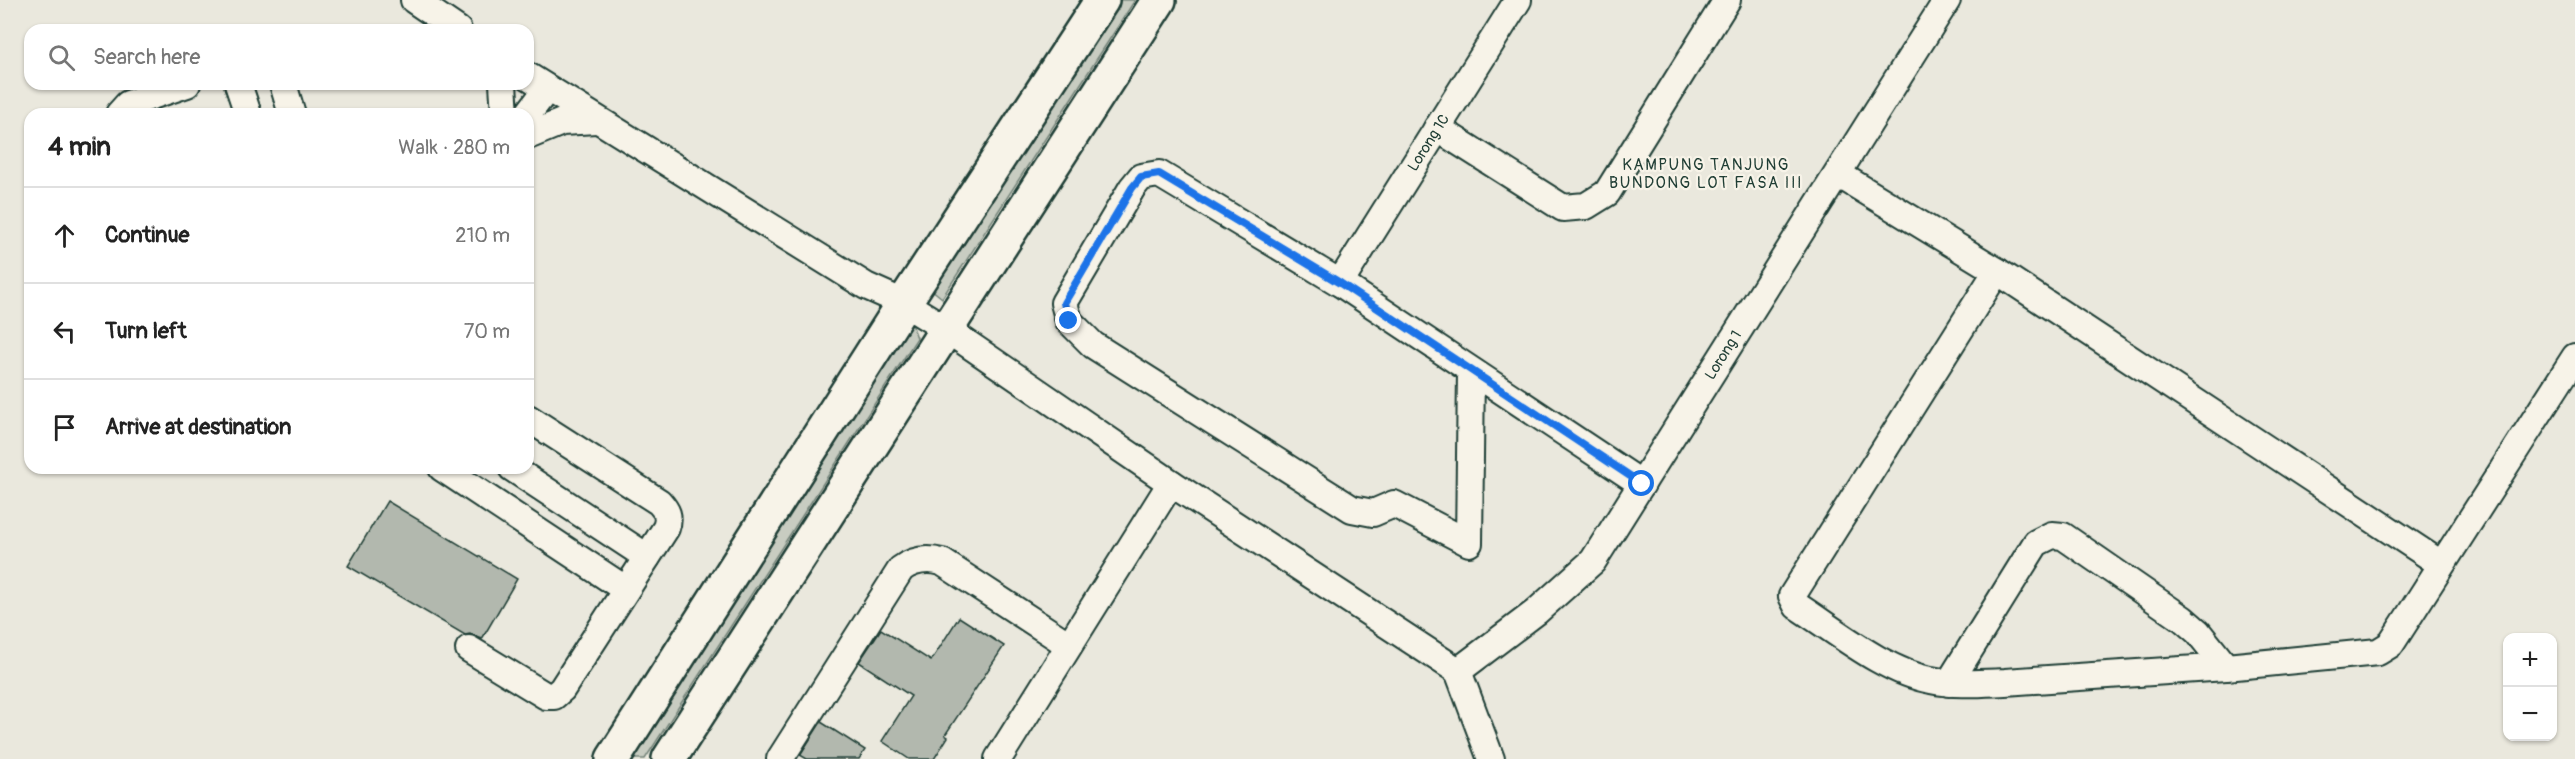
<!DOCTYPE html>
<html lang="en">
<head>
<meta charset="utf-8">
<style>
	body { margin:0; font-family:Pangolin,sans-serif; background:#f6f6f6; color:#222 }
	.controls { position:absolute; right:18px; bottom:18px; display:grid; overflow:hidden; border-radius:12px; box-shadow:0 2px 4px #0004 }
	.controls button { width:54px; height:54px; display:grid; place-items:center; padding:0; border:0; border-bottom:2px solid #e0e0e0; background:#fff; color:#222; font:30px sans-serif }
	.stop { position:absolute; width:18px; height:18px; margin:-14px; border:4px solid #1a73e8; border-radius:50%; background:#fff }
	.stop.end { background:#1a73e8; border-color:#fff; box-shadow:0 2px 6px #0008 }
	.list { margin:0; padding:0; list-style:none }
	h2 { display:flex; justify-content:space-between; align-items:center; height:78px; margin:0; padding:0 24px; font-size:26px }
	h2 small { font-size:20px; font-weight:400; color:#767676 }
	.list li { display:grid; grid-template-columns:39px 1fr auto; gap:18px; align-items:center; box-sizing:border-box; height:96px; padding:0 24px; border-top:2px solid #e0e0e0 }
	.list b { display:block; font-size:22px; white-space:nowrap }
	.list em { font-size:20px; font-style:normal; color:#767676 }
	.icon { flex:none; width:33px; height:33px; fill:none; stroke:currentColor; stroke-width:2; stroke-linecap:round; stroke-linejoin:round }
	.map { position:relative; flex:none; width:2575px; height:759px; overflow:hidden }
	.search { position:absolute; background:#fff; box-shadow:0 2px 4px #0004; left:24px; top:24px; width:510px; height:66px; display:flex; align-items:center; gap:15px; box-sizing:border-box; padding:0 21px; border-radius:18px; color:#767676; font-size:22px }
	.panel { position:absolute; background:#fff; box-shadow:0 2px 4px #0004; left:24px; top:108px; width:510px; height:366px; border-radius:18px }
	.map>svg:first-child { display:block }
	.green { fill:#c8ccc1; stroke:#74847a; stroke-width:1.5 }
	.building { fill:#b2b8ae; stroke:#1f3d34; stroke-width:1.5 }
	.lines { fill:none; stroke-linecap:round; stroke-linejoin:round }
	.minor-casing { stroke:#1f3d34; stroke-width:30 }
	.major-casing { stroke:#1f3d34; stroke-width:38 }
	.minor { stroke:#f7f3e8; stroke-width:26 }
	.major { stroke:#f7f3e8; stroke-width:33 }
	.route { stroke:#1a73e8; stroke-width:8 }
	.labels { text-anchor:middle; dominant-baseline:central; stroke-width:4.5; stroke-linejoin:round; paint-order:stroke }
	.street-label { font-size:15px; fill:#1f3d34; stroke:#f7f3e8 }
	.neighbourhood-label { font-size:16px; letter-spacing:1.5px; fill:#1f3d34; stroke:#f7f3e8 }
</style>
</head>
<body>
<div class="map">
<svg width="2575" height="759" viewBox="0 0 2575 759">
	<rect width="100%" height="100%" fill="#eae8dd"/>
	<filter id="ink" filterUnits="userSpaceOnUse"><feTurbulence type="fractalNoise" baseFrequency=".0167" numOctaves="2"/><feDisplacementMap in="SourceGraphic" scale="12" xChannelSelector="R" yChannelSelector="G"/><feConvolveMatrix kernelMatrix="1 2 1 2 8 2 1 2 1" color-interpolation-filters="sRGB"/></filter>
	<g filter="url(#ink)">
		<g class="green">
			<polygon points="1108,0 1135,0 942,298 925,284"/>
			<polygon points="907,310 917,338 645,759 616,759"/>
		</g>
		<g class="building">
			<polygon points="387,501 517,579 482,639 470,634 465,635 348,566"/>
			<polygon points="959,617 1004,646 945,735 948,737 934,759 909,759 882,741 911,696 859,662 881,629 931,661"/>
			<polygon points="821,722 865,750 859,759 807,759 800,755"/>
		</g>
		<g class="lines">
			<g class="minor-casing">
				<g id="minor">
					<polyline points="414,0 458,30"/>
					<polyline points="528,76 866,286 904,303 946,329 1171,483 1458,671"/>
					<polyline points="238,84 248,114"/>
					<polyline points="283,84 292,114"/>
					<polyline points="503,84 505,114"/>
					<polyline points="119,114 128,104 187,84"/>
					<polyline points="528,114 547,89"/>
					<polyline points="1437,128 1563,208 1586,206 1607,193 1727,0"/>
					<polyline points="528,136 562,122 596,120"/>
					<polyline points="1838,174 1997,271 2441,564"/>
					<path d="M1997,271L1792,596L1797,606C1836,631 1885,672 1931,680C1955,685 1980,683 2005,682L2226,667L2378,652L2391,644L2575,357"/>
					<path id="s1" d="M1340,283L1518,0"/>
					<polyline points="1471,371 1469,543 1394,504 1373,513 1352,509 1093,345 1069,321 1064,303 1132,188 1141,177 1159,174 1340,283 1642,484"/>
					<polyline points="442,468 625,589"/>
					<polyline points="512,468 647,557"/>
					<path d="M469,649L546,696H554L562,689L666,528C670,516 667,511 659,502L528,418"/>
					<path id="s2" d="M1458,671L1536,612L1593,561L1947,0"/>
					<polyline points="1458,671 1491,759"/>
					<polyline points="1949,683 2036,543 2052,535 2063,536 2183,619 2198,632 2226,667"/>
					<path d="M780,759L901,569C913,560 927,558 942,562L1069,645"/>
					<polyline points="998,759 1171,483"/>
				</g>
			</g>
			<g class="major-casing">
				<g id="major">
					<polyline points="613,759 904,303 1102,0"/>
					<polyline points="669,759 1159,0"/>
				</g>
			</g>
			<use href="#minor" class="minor"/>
			<use href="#major" class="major"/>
		</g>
	</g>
	<g class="lines" filter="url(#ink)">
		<polyline class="route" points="1069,321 1064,303 1132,188 1141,177 1159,174 1340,283 1642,484"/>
	</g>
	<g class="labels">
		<g class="street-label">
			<text stroke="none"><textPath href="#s1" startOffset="166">Lorong 1C</textPath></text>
			<text stroke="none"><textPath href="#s2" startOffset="418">Lorong 1</textPath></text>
		</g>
		<g class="neighbourhood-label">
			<text x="1706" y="165">KAMPUNG TANJUNG<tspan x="1706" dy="18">BUNDONG LOT FASA III</tspan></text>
		</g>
	</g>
</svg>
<div class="controls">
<button>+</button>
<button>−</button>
</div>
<div class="stop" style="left:1642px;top:484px"></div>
<div class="stop end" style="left:1069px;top:321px"></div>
<div class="search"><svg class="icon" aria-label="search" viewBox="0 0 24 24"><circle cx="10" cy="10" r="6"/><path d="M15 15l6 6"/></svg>Search here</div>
<section class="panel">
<h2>4 min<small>Walk · 280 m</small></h2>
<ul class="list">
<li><svg class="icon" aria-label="ahead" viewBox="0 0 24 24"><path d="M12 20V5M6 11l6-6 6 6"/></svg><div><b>Continue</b></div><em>210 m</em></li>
<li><svg class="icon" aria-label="left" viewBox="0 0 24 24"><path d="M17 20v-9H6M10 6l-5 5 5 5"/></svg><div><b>Turn left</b></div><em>70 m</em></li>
<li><svg class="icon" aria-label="arrive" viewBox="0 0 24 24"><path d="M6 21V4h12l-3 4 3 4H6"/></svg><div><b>Arrive at destination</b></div></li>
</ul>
</section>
</div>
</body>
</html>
